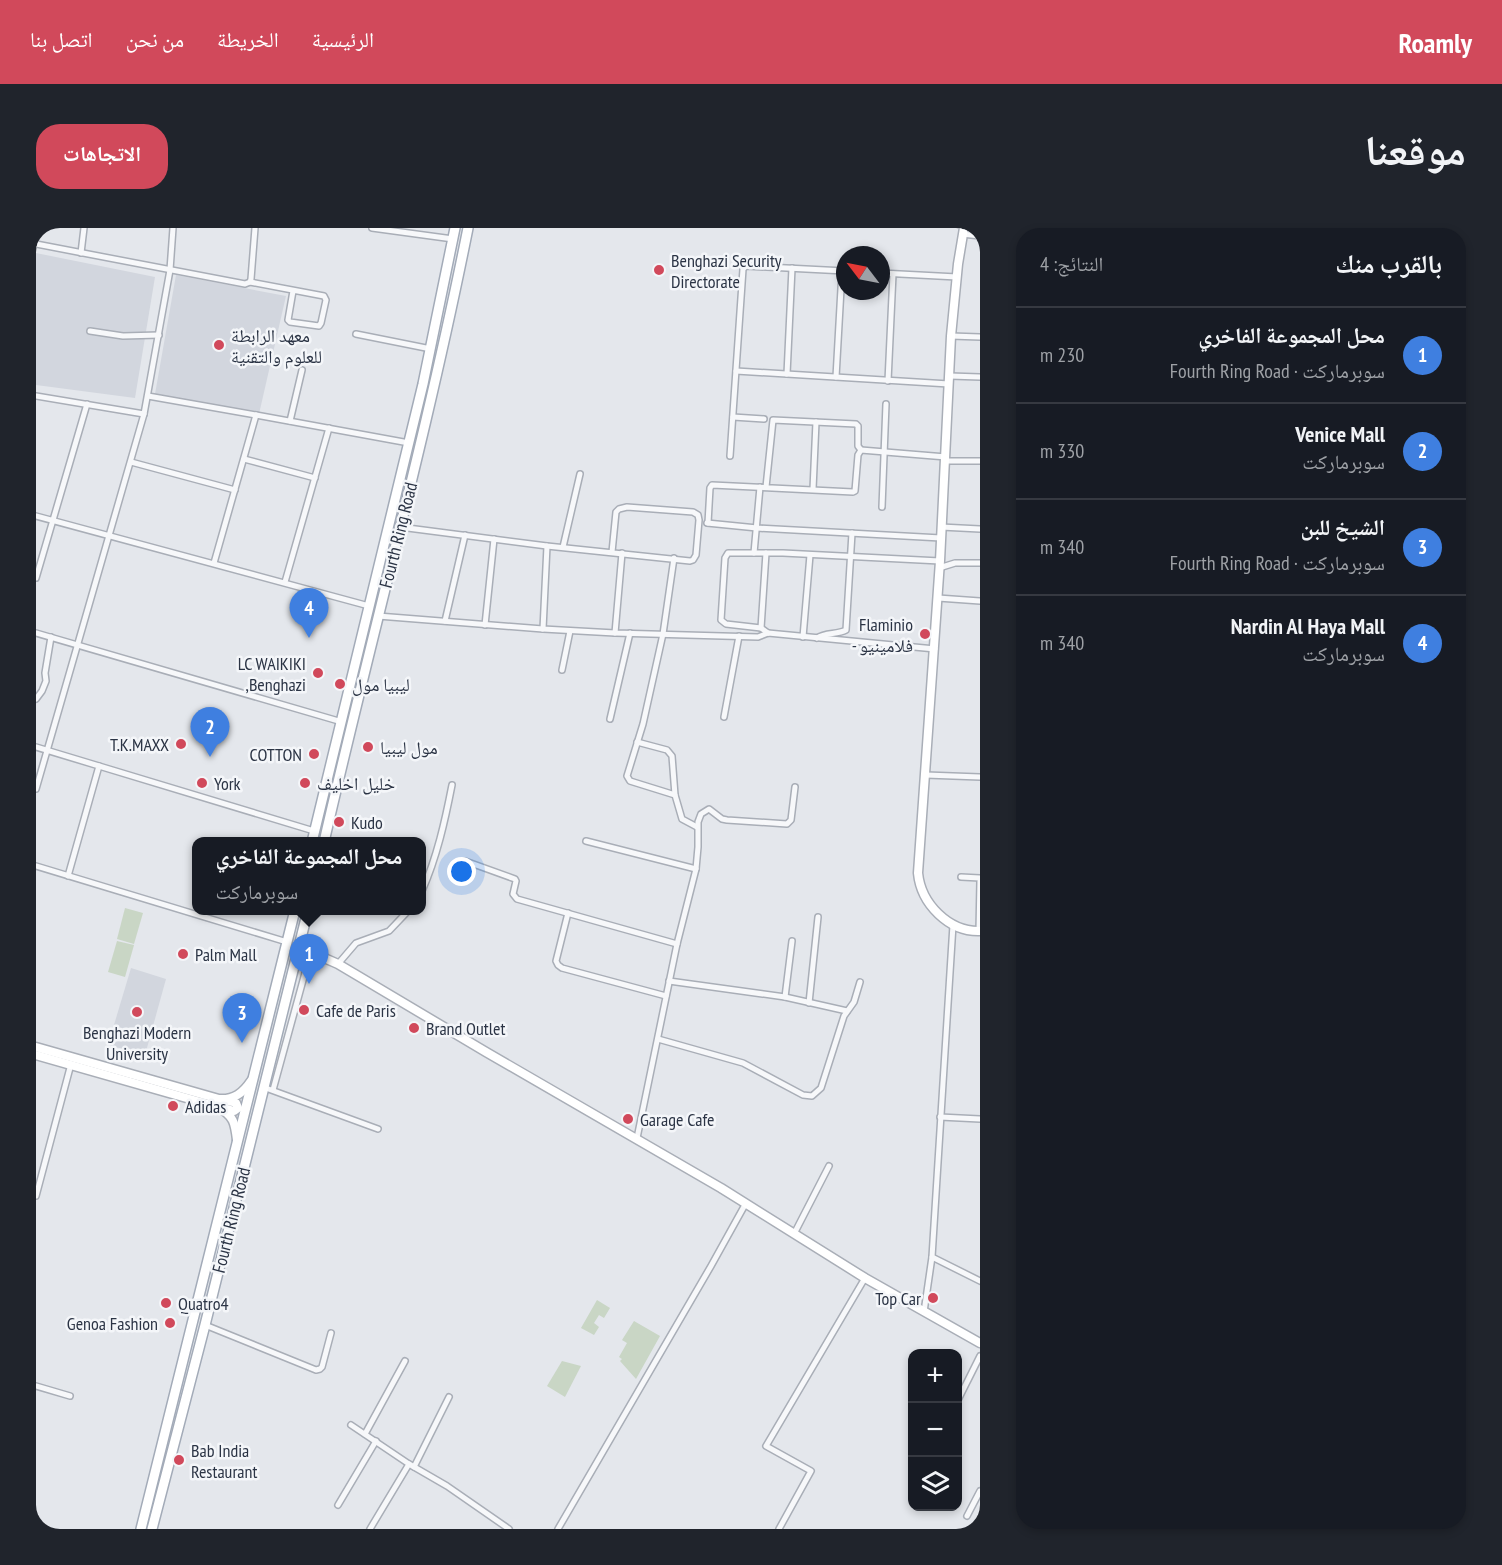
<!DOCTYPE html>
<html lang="ar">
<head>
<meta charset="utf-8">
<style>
	body { margin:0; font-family:"PT Sans Narrow","Noto Naskh Arabic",sans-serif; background:#20242c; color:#f1f3f6; direction:rtl }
	.controls { position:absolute; right:18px; bottom:18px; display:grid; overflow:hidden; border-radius:12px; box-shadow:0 3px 9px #0003 }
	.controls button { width:54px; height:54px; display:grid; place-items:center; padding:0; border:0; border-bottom:2px solid #363941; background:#171b24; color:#f1f3f6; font:30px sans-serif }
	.compass { position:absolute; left:800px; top:18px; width:54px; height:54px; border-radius:50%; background:#171b24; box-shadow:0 3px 9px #0003; rotate:302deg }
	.you { position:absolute; left:426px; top:644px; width:21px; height:21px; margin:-15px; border:4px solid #fff; border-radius:50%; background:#1a73e8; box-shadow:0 0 0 9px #1a73e833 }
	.badge { display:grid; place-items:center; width:39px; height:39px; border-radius:50%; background:#d1495b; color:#fff; font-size:20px; font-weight:700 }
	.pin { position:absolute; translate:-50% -50px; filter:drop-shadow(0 2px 3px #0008) }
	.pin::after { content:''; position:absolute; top:32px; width:21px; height:18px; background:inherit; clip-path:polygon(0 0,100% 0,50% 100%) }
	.popup { position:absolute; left:156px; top:609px; width:234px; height:78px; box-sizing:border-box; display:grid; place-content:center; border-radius:12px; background:#171b24; filter:drop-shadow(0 2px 4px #0005); font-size:20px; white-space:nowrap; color:#9ea1a6 }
	.popup b { font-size:22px; color:#f1f3f6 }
	.popup::after { content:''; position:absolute; left:50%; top:100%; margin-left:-12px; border:12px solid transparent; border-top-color:#171b24 }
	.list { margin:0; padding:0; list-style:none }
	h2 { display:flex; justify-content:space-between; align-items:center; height:78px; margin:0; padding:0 24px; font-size:26px }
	h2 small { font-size:20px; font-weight:400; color:#9ea1a6 }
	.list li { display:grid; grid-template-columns:39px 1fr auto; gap:18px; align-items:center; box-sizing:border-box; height:96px; padding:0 24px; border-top:2px solid #363941 }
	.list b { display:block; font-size:22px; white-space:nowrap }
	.list p { margin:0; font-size:20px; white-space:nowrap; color:#9ea1a6 }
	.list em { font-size:20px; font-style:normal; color:#9ea1a6 }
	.icon { flex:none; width:33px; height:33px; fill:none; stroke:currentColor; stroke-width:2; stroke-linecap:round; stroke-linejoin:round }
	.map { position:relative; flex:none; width:944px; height:1301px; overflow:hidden; direction:ltr; border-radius:24px }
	header { display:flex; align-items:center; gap:36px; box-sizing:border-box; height:84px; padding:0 30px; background:#d1495b; color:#fff }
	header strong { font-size:28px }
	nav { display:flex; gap:33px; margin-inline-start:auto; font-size:21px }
	.intro { display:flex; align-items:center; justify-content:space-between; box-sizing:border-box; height:144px; padding:0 36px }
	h1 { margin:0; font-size:42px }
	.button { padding:15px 27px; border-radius:24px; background:#d1495b; color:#fff; font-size:21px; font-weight:700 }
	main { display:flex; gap:36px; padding:0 36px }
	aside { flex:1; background:#171b24; border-radius:24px; box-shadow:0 3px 9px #0003 }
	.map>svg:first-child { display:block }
	.built { fill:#d2d6de }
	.green { fill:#c9d6c5 }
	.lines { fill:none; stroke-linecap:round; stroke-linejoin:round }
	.street-casing { stroke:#a9aeb7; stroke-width:8 }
	.secondary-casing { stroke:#a9aeb7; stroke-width:11 }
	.primary-casing { stroke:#a3abb8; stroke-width:12 }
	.street { stroke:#f7f8fa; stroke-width:5 }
	.secondary { stroke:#fff; stroke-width:8 }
	.primary { stroke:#fff; stroke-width:9 }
	.poi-dot { fill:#d1495b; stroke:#f4f6f9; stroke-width:2 }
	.labels { text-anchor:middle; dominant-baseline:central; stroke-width:5; stroke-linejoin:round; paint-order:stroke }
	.poi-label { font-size:18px; fill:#2b3445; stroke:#f4f6f9; text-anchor:start }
	.street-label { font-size:18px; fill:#2b3445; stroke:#f4f6f9 }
</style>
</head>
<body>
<header>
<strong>Roamly</strong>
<nav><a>الرئيسية</a><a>الخريطة</a><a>من نحن</a><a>اتصل بنا</a></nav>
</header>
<div class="intro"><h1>موقعنا</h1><a class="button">الاتجاهات</a></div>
<main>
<aside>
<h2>بالقرب منك<small>النتائج: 4</small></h2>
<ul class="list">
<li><span class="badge" style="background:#3f7fe0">1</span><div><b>محل المجموعة الفاخري</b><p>سوبرماركت · Fourth Ring Road</p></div><em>230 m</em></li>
<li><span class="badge" style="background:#3f7fe0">2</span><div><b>Venice Mall</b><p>سوبرماركت</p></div><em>330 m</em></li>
<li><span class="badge" style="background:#3f7fe0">3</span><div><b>الشيخ للبن</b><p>سوبرماركت · Fourth Ring Road</p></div><em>340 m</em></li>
<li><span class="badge" style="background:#3f7fe0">4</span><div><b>Nardin Al Haya Mall</b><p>سوبرماركت</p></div><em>340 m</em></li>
</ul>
</aside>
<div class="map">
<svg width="944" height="1301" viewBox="0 0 944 1301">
	<rect width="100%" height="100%" fill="#e4e7ec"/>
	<g class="built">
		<polygon points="0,25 119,49 99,170 0,157"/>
		<polygon points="140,47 250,68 223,186 119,166"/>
		<polygon points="95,740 130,751 109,827 72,817"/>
	</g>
	<g class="green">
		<polygon points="89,680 107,685 98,716 81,711"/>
		<polygon points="81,713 98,717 89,749 72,744"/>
		<polygon points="561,1072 574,1080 568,1090 563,1087 558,1095 563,1099 558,1107 545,1100"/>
		<polygon points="598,1093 624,1108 600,1151 584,1133 586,1131 583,1129 591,1115 586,1112"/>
		<polygon points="526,1133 545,1138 529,1169 511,1158"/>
	</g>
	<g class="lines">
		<g class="street-casing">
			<g id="street">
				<polyline points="336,0 417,11"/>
				<polyline points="926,6 944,8"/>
				<polyline points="0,16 209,56 214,54 215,51 219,0"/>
				<polyline points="45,25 48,0"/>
				<polyline points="845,45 921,49"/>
				<polyline points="214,54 288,68 290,72 285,95 283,98 254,94 252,92 257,63"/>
				<polyline points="54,103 87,108 123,107"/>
				<polyline points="320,106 395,121"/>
				<polyline points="915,108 944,109"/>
				<polyline points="700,143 913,156"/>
				<polyline points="751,146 756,40"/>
				<polyline points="914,148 944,149"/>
				<polyline points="800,149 806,43"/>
				<polyline points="852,153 857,46"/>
				<polyline points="0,168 108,186"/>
				<polyline points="112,168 220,187 373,215"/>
				<polyline points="697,189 728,191"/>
				<polyline points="254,193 266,142"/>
				<polyline points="825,222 910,229"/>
				<polyline points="694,228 707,41 710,38 809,43"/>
				<polyline points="208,231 279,250"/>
				<polyline points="910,233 944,233"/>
				<polyline points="95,234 199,262"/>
				<polyline points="777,261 780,194"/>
				<polyline points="846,279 850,176"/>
				<polyline points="0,288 333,378"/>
				<polyline points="671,295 721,300 905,310"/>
				<polyline points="672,295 674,260 676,257 817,264 819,263 822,227 825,222 822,218 822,198 820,196 737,192 730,259"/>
				<polyline points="364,299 511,318 654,333 657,332 660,327 663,292 662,287 657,284 591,279 583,281 580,284 576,324"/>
				<polyline points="905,299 944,301"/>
				<polyline points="527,319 544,246"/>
				<polyline points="718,325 724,259"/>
				<polyline points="638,330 627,406 607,496 591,548 594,553 639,567 646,591 661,599"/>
				<polyline points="178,335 220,187"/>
				<polyline points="903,340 919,335 944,335"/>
				<polyline points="0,350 51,176"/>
				<polyline points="249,354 293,200"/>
				<polyline points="902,370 944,373"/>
				<polyline points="342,388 507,401 579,405 722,409 732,405 899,421"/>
				<polyline points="409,393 429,307"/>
				<polyline points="449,397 458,311"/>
				<polyline points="725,400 730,325"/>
				<polyline points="507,401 511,318"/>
				<polyline points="0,405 306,494"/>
				<polyline points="579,405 586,325"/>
				<polyline points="732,405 725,400 690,396 685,392 689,330 692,325 747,325 904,333"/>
				<polyline points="767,409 774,327"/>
				<path d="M781,410C790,404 801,407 810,402L816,305"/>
				<polyline points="526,442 534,403"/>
				<polyline points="0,471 6,463 10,453 9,445 15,409"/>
				<polyline points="688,489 703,408"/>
				<polyline points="574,491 594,405"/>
				<polyline points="601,514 631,522 636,528 639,567"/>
				<polyline points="0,519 63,538 32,648"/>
				<polyline points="63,538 278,603"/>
				<polyline points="890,547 944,549"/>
				<polyline points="0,561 108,186 134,42 137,0"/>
				<polyline points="550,613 660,641"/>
				<polyline points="429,633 479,651 480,653 477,666 481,671 641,716"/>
				<polyline points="0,638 251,714"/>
				<polyline points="925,649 944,650"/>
				<path d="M386,663C401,629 409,593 416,557"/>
				<polyline points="532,685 520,733 522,737 526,740 630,768"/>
				<polyline points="917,697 896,1029 944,1053"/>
				<polyline points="943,703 944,653"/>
				<polyline points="302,736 320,715 353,703 373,682"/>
				<polyline points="633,753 749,769 811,783"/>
				<polyline points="749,769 756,713"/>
				<polyline points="773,775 782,689"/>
				<polyline points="622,811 707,835 767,867 776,868 785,860 808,788 818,774 824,754"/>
				<polyline points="227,859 342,901"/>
				<polyline points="237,862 275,723"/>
				<polyline points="904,889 944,891"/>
				<polyline points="601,910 641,716 660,641 662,619 662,594 665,586 673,581 686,591 691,592 751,596 755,592 759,559"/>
				<polyline points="0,968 35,836"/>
				<polyline points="758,1006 793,938"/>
				<polyline points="888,1084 896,1029"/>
				<polyline points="169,1097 280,1142 284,1141 286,1139 295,1105"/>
				<polyline points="0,1158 34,1168"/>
				<polyline points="922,1172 944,1128"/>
				<polyline points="315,1197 373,1236 411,1258 473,1301"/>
				<polyline points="329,1206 369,1133"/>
				<polyline points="378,1239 413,1169"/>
				<polyline points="302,1277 340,1213"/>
				<polyline points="931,1288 944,1263"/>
				<polyline points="334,1301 373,1236"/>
				<polyline points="522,1301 675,1038 710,975"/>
				<polyline points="743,1301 775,1243 730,1218 829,1050"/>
			</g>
		</g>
		<g class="secondary-casing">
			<g id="secondary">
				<path d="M928,0L922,36L915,108L904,333L882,645C885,676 913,704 944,703"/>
				<polyline points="263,719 302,736 450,824 685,960 829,1050 944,1115"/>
				<path d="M0,819L183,871C198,872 207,865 215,853"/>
				<path d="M0,827L182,879C198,888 199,895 201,912"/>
				<polyline points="188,880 198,883 202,880 200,875 189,872"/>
			</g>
		</g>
		<g class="primary-casing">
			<g id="primary">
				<polyline points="276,614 387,156 419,0"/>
				<path d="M288,614C335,409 391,206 432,0"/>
				<polyline points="105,1301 259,682"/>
				<polyline points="116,1301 169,1097 272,682"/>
			</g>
		</g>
		<use href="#street" class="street"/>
		<use href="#secondary" class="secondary"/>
		<use href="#primary" class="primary"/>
	</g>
	<g class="poi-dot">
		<circle cx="623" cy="42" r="6"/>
		<circle cx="183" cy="117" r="6"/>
		<circle cx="889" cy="406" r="6"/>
		<circle cx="282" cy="445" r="6"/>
		<circle cx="304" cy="456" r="6"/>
		<circle cx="145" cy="516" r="6"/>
		<circle cx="332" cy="519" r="6"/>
		<circle cx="278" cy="526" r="6"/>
		<circle cx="166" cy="555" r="6"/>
		<circle cx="269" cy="555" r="6"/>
		<circle cx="303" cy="594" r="6"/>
		<circle cx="147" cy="726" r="6"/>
		<circle cx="268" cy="782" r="6"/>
		<circle cx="101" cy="784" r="6"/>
		<circle cx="378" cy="800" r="6"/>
		<circle cx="137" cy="878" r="6"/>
		<circle cx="592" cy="891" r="6"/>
		<circle cx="897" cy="1070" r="6"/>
		<circle cx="130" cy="1075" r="6"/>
		<circle cx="134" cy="1095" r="6"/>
		<circle cx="143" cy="1232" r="6"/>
	</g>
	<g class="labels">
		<g class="poi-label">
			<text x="635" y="32">Benghazi Security<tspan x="635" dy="21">Directorate</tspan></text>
			<text x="195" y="107">معهد الرابطة<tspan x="195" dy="21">للعلوم والتقنية</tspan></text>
			<text x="877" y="396" text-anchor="end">Flaminio<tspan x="877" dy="21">- فلامينيو</tspan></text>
			<text x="270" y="435" text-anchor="end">LC WAIKIKI<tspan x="270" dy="21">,Benghazi</tspan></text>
			<text x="316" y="456">ليبيا مول</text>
			<text x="133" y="516" text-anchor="end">T.K.MAXX</text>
			<text x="344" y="519">مول ليبيا</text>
			<text x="266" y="526" text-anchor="end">COTTON</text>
			<text x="178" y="555">York</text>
			<text x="281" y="555">خليل اخليف</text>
			<text x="315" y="594">Kudo</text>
			<text x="159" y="726">Palm Mall</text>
			<text x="280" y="782">Cafe de Paris</text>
			<text x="390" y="800">Brand Outlet</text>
			<text x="101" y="804" text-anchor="middle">Benghazi Modern<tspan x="101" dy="21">University</tspan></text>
			<text x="149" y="878">Adidas</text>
			<text x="604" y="891">Garage Cafe</text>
			<text x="885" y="1070" text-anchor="end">Top Car</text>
			<text x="142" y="1075">Quatro4</text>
			<text x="122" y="1095" text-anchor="end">Genoa Fashion</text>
			<text x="155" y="1222">Bab India<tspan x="155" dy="21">Restaurant</tspan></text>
		</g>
		<g class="street-label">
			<text transform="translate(362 307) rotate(-76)">Fourth Ring Road</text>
			<text transform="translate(195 992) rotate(-76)">Fourth Ring Road</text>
		</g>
	</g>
</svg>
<div class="controls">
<button>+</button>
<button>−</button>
<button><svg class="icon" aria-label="layers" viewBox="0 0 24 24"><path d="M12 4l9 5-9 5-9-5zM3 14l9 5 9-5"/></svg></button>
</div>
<svg class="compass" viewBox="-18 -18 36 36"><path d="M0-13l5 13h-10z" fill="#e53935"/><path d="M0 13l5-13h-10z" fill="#9ea1a6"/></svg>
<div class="you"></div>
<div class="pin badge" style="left:273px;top:756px;background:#3f7fe0">1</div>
<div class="popup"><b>محل المجموعة الفاخري</b>سوبرماركت</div>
<div class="pin badge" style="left:174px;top:529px;background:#3f7fe0">2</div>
<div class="pin badge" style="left:206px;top:815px;background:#3f7fe0">3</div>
<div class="pin badge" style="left:273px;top:410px;background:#3f7fe0">4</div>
</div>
</main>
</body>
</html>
